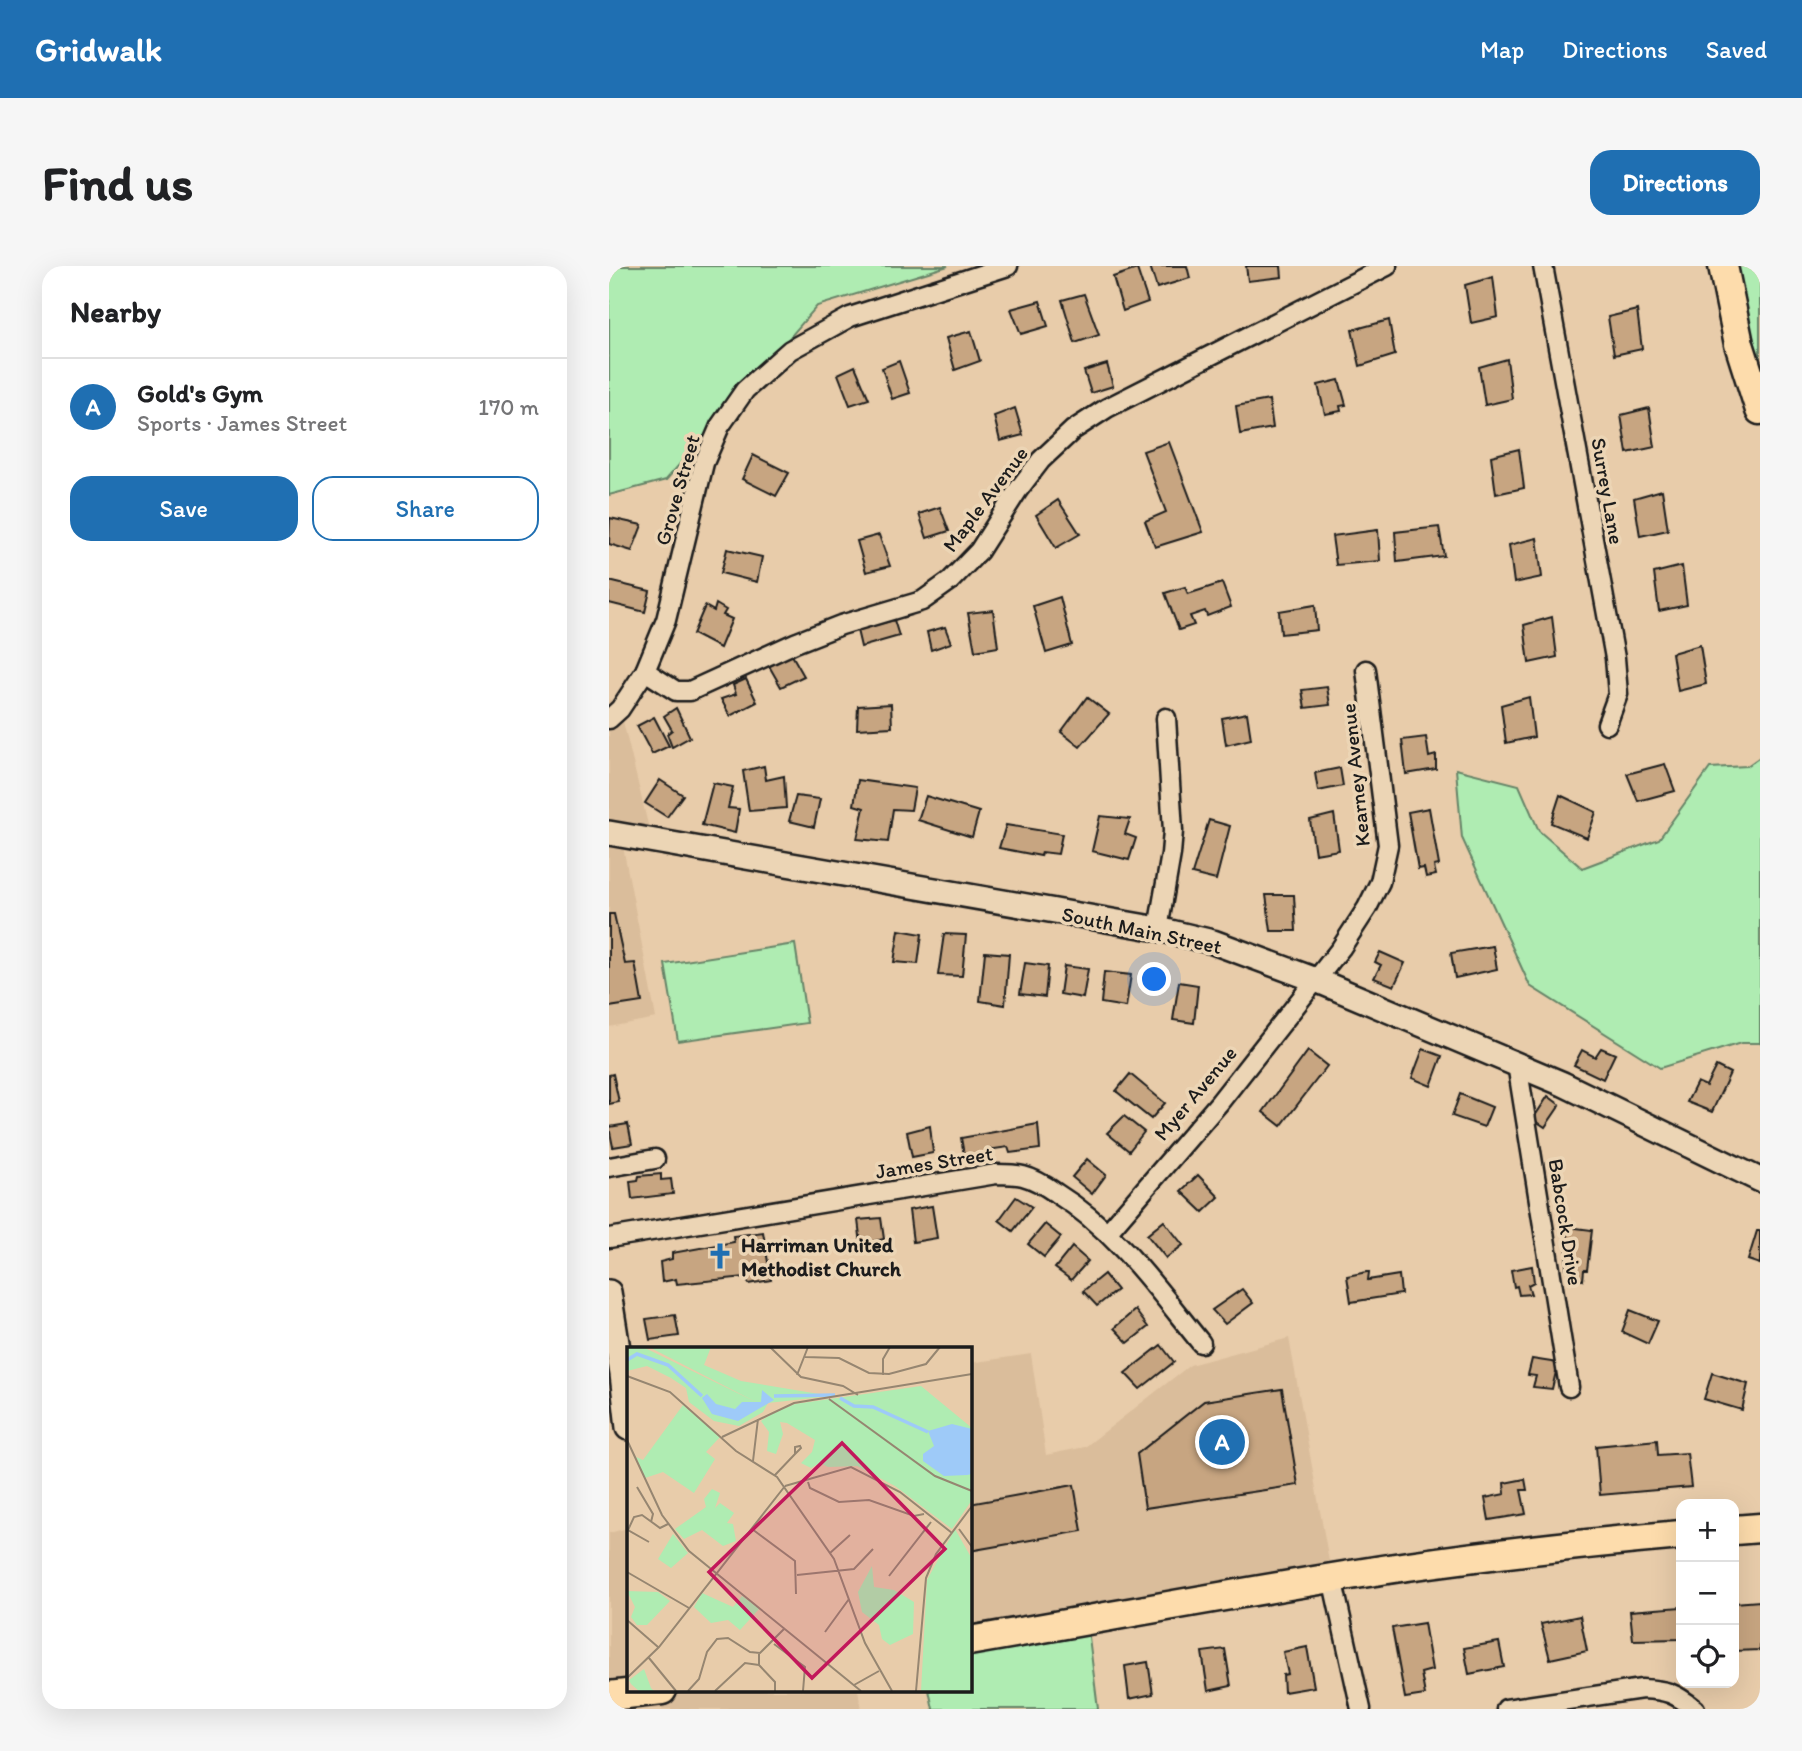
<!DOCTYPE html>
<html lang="en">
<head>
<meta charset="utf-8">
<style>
	body { margin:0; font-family:Itim,sans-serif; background:#f6f6f6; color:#202124 }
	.controls { position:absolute; right:21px; bottom:21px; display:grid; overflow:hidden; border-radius:14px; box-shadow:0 7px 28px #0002 }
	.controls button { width:63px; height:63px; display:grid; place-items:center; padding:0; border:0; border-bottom:2px solid #e0e0e0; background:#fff; color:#202124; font:35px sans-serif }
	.you { position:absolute; left:546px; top:714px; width:24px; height:24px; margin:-18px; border:5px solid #fff; border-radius:50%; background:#1a73e8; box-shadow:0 0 0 10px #1a73e833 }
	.badge { display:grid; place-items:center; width:46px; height:46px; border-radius:50%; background:#1f6fb2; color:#fff; font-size:23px; font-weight:700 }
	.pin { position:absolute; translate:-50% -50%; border:4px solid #fff; box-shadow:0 2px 7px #0006 }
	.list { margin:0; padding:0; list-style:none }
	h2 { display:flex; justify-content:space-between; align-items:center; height:91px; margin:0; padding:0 28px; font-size:30px }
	h2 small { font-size:23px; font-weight:400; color:#757577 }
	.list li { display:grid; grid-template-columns:46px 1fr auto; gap:21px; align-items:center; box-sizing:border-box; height:98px; padding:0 28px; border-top:2px solid #e0e0e0 }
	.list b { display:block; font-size:26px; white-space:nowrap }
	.list p { margin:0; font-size:23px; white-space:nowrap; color:#757577 }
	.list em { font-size:23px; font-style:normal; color:#757577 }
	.actions { display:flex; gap:14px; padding:21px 28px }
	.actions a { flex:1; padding:16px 0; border:2px solid #1f6fb2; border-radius:21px; text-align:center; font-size:24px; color:#1f6fb2 }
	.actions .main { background:#1f6fb2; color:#fff }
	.icon { flex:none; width:38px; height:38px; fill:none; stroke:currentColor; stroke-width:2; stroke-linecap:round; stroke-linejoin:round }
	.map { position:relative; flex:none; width:1151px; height:1443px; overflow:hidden; border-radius:21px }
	header { display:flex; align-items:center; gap:42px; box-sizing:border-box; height:98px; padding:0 35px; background:#1f6fb2; color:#fff }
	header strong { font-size:33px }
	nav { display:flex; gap:38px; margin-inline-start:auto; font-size:24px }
	.intro { display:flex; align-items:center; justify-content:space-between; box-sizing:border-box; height:168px; padding:0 42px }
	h1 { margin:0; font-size:49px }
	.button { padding:18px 32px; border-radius:21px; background:#1f6fb2; color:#fff; font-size:24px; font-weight:700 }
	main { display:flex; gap:42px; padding:0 42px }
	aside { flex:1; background:#fff; border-radius:21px; box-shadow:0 7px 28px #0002 }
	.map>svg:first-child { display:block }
	.built { fill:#dabd9b }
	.green { fill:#afecb2; stroke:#668467; stroke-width:2 }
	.building { fill:#c7a581; stroke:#1c1c1c; stroke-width:2 }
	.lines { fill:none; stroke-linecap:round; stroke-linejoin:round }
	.minor-casing { stroke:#1c1c1c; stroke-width:23 }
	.tertiary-casing { stroke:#1c1c1c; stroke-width:28 }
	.primary-casing { stroke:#1c1c1c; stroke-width:33 }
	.minor { stroke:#ecd5b5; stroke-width:18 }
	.tertiary { stroke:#ecd5b5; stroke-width:23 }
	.primary { stroke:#fddcac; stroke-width:28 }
	.labels { text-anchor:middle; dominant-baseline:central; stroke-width:7; stroke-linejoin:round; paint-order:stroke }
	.street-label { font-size:21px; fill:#1c1c1c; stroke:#ecd5b5 }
	.poi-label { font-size:21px; font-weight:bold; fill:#1c1c1c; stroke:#ecd5b5; text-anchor:start }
	.inset-river { fill:none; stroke:#9ecaf8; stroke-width:3.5 }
	.inset-road { fill:none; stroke:#968671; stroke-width:2 }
	.view { fill:#c2185b; fill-opacity:0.15; stroke:#c2185b; stroke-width:3.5 }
	.inset-edge { fill:none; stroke:#1c1c1c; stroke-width:3.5 }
</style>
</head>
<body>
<header>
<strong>Gridwalk</strong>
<nav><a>Map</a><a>Directions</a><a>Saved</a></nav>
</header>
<div class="intro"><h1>Find us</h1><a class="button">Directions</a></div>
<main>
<aside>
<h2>Nearby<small></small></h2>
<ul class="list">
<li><span class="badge">A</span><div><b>Gold's Gym</b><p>Sports · James Street</p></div><em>170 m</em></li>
</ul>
<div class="actions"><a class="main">Save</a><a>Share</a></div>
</aside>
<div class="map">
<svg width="1151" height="1443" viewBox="0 0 1151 1443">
	<rect width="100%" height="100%" fill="#e8ccaa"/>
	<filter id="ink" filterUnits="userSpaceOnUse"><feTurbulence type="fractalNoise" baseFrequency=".0143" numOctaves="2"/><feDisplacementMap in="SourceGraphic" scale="14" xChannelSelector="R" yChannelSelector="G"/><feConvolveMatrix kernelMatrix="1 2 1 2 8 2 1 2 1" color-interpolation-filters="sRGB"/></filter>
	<g filter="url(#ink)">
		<g class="built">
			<polygon points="0,433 11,443 43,575 12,570 47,752 0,761"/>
			<polygon points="680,1072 723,1312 361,1375 361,1097 422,1088 437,1189 476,1181 581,1099"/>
			<polygon points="19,1262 19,1424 249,1424 252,1443 0,1443 0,1267"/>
		</g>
		<g class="green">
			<polygon points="0,0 339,0 208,40 57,214 0,229"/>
			<polygon points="1122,0 1151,0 1151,98"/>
			<polygon points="1151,491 1151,777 1132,777 1051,802 921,720 853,572 847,503 910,519 930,565 973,602 1050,573 1101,502 1138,500"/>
			<polygon points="186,678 198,757 69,775 56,698"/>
			<polygon points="478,1355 489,1443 324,1443 320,1424 360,1424 361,1375"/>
		</g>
		<g class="building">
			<polygon points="541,0 578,0 581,12 548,22"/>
			<polygon points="637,0 672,0 673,11 639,15"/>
			<polygon points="528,3 539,36 514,45 504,11"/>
			<polygon points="884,11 889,51 862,57 856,19"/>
			<polygon points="475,28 490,69 466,77 453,34"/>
			<polygon points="431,35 439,60 412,68 402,43"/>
			<polygon points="1028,44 1033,83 1005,89 999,51"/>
			<polygon points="780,54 786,89 751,100 743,64"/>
			<polygon points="362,65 371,95 346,104 337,72"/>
			<polygon points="898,93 903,133 876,139 870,101"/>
			<polygon points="290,95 301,127 283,133 273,102"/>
			<polygon points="498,98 504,120 482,127 475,105"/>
			<polygon points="246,100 260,133 241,139 229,108"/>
			<polygon points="730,114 737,139 731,140 732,145 716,148 709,119"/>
			<polygon points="660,134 664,162 631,168 627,140"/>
			<polygon points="406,142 414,169 391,175 385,150"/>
			<polygon points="1040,142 1046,181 1018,187 1012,149"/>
			<polygon points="560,176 594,266 546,281 536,255 557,246 534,185"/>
			<polygon points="910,183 915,222 887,228 882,190"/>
			<polygon points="144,189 180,207 167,230 133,213"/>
			<polygon points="1053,224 1059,264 1031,270 1025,232"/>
			<polygon points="449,234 471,268 447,282 427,249"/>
			<polygon points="331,241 340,265 318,272 310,248"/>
			<polygon points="1,252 33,259 23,285 0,278"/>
			<polygon points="830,261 835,290 788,296 786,266"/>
			<polygon points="769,264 771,295 727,299 723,270"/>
			<polygon points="270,269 281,300 257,306 248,275"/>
			<polygon points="928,272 933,311 905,317 900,279"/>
			<polygon points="118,283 153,291 148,316 112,307"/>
			<polygon points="1073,300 1078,339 1050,345 1045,307"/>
			<polygon points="0,315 41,325 36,346 0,337"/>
			<polygon points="613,317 622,341 598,350 596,345 581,350 585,359 570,364 556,327 576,321 579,328"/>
			<polygon points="451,331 463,379 437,387 424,340"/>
			<polygon points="107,338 117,344 114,349 123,353 111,382 84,368 96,340 105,345"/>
			<polygon points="706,339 708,364 672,368 670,345"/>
			<polygon points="384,344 389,381 366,385 359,347"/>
			<polygon points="943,351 948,391 920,397 915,359"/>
			<polygon points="285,354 290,370 252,381 248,364"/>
			<polygon points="336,361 342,377 322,384 318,366"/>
			<polygon points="1091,379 1097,418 1069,425 1063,387"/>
			<polygon points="183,389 195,410 172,421 160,400"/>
			<polygon points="137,413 148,436 121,450 112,433 127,428 124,419"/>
			<polygon points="718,421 721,439 696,442 693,424"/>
			<polygon points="478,431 500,448 471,481 452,466"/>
			<polygon points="920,431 925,471 897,477 892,439"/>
			<polygon points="282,438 283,461 248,463 249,440"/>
			<polygon points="67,442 81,471 63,481 58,468 63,464 55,450"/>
			<polygon points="638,447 642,473 617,479 613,452"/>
			<polygon points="45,451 60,480 43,488 28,460"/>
			<polygon points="817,471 820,491 827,489 827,503 797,508 793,474"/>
			<polygon points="1056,498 1066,525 1029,535 1018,508"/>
			<polygon points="155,500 157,514 175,510 177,542 140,545 134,505"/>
			<polygon points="731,502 734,520 709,525 706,507"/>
			<polygon points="51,514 74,529 58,551 36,537"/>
			<polygon points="249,514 306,522 302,544 284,543 279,576 248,573 255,542 245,539"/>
			<polygon points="104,517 124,521 119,542 130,543 126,567 93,559"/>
			<polygon points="951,529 987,546 978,572 942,557"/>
			<polygon points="187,530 211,533 205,561 180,555"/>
			<polygon points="317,530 370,546 363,571 309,554"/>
			<polygon points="820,542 830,599 825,600 827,609 817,611 815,602 809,603 799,546"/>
			<polygon points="725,548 730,584 706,588 701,554"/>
			<polygon points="491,550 521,553 516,568 527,572 520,594 483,585"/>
			<polygon points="600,554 621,560 607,614 583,608"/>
			<polygon points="397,559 453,568 449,588 433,586 432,590 390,582"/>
			<polygon points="657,629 685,629 687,665 662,665"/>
			<polygon points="0,648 5,648 16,698 26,697 33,736 0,741"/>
			<polygon points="290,664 313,668 309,698 285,696"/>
			<polygon points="335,668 357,669 353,710 329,709"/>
			<polygon points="884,680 888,703 846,712 842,687"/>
			<polygon points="376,686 400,688 396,739 371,735"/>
			<polygon points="771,686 796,697 785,720 765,712 772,699 766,696"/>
			<polygon points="416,697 439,700 436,731 411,728"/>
			<polygon points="455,700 479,703 474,732 451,728"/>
			<polygon points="495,706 522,709 517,741 492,737"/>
			<polygon points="570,716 589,719 585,757 564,754"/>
			<polygon points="992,782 1006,788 994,813 965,799 973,784 986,791"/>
			<polygon points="814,783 833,790 822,820 803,812"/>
			<polygon points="699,785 718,800 672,860 654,846"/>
			<polygon points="1107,800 1121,807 1103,846 1078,836 1088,816 1097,820"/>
			<polygon points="4,808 10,836 0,838 0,809"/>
			<polygon points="521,808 556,837 542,853 507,825"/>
			<polygon points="851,828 883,841 875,861 843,850"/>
			<polygon points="939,830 951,839 936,861 924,853"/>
			<polygon points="515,850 535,866 520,885 498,867"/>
			<polygon points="19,858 23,878 4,881 0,861"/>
			<polygon points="429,858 431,883 401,887 399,881 378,884 379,889 356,894 352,872"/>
			<polygon points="321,860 324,887 303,891 298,866"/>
			<polygon points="478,893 497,909 483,928 463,911"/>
			<polygon points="52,908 52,914 62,913 64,928 23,933 21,915 29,914 30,910"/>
			<polygon points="589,909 610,931 594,946 572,925"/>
			<polygon points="407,931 423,941 404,965 390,954"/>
			<polygon points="323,940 328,972 304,976 300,944"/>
			<polygon points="272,952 275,973 252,978 249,954"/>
			<polygon points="555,955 574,979 557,992 538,969"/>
			<polygon points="436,958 452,971 435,991 419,978"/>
			<polygon points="959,961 983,964 978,1004 975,1004 974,1014 962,1012 964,1003 957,1002"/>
			<polygon points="1148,965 1151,965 1151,998 1139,994"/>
			<polygon points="154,966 162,1014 140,1018 136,1011 68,1018 67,1013 53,1016 51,996 63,993 63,987 125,976 124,970"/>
			<polygon points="463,981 479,995 462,1014 446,1002"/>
			<polygon points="923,1000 925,1016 919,1019 922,1028 910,1029 908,1020 905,1021 902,1004"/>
			<polygon points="758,1006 760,1006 759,1014 790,1009 792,1028 742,1036 738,1010"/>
			<polygon points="495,1008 508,1024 488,1040 474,1025"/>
			<polygon points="633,1023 644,1037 616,1058 603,1044"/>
			<polygon points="526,1044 539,1061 519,1077 505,1062"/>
			<polygon points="1021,1044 1049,1055 1039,1078 1013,1066"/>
			<polygon points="66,1049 70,1070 41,1074 37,1053"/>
			<polygon points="552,1079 565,1096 531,1123 516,1107"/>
			<polygon points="923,1093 949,1097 943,1123 924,1121 927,1110 919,1109"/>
			<polygon points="1103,1107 1139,1118 1133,1144 1095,1133"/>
			<polygon points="673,1123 689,1219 536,1242 528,1188 595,1135"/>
			<polygon points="1048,1174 1049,1189 1078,1187 1082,1221 991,1229 987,1180"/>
			<polygon points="916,1213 918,1224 912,1224 917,1248 880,1254 876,1232 896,1228 895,1217"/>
			<polygon points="465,1219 473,1265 360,1285 360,1238"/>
			<polygon points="1151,1335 1151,1384 1125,1385 1125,1337"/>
			<polygon points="1072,1341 1072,1373 1024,1374 1021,1345"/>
			<polygon points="971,1350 978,1385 941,1393 932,1358"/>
			<polygon points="815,1357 823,1404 812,1407 816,1429 796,1432 783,1362"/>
			<polygon points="890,1376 895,1401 860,1408 855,1382"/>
			<polygon points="698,1381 705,1421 675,1426 674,1409 679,1408 674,1386"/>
			<polygon points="616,1383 622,1420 599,1425 593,1386"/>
			<polygon points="539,1396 544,1428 520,1433 516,1400"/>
		</g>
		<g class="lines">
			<g class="minor-casing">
				<g id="minor">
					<polyline points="934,0 1006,392 1009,428 998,458"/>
					<polyline points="36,405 67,425 81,425 186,377 232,359 313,335 341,315 370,285 409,224 432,194 464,164 498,142 778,0"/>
					<polyline points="0,453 11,443 36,405 57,354 95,197 111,160 136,124 181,84 241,51 399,0"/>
					<polyline points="549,663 562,588 564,565 557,452"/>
					<polyline points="908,798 960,1121"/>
					<polyline points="0,901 46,893"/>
					<polyline points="498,967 610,837 732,682 758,642 771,616 779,579 757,404"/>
					<path d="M0,972L387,908C396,908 405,908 414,910C426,913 437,920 447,927C507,964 548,1023 592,1077"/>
					<polyline points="723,1312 752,1443"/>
					<path d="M897,1443L1033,1423C1058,1424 1066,1427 1086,1443"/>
				</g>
			</g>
			<g class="tertiary-casing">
				<g id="tertiary">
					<polyline points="0,567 549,663 604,676 707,714 954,818 1151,914"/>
					<polyline points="0,1026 13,1108 19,1162"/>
				</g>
			</g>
			<g class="primary-casing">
				<g id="primary">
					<polyline points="1114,0 1130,78 1151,144"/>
					<polyline points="1125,1264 1151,1262"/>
					<path d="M360,1375C506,1350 652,1322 799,1300C890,1287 981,1277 1072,1269"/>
					<polyline points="0,1430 53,1424"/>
				</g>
			</g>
			<use href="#minor" class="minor"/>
			<use href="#tertiary" class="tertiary"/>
			<use href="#primary" class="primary"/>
		</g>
	</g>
	<defs>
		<g id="church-bare" transform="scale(2.1)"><path d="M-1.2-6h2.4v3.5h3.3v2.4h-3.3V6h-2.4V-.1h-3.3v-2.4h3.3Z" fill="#1f6fb2" stroke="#ecd5b5" stroke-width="2.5" paint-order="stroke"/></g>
	</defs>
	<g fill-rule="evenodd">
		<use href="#church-bare" x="111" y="990"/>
	</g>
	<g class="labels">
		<g class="street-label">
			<text transform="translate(68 224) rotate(-74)">Grove Street</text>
			<text transform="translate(999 225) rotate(80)">Surrey Lane</text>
			<text transform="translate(376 233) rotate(-53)">Maple Avenue</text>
			<text transform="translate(746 509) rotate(-96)">Kearney Avenue</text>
			<text transform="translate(533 664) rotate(12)">South Main Street</text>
			<text transform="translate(586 827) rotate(-50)">Myer Avenue</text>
			<text transform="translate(325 896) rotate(-9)">James Street</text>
			<text transform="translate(957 956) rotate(81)">Babcock Drive</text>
		</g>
		<g class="poi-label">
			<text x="132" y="978">Harriman United<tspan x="132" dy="24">Methodist Church</tspan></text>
		</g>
	</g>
	<g transform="translate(18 1081)">
		<rect width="345" height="345" fill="#e8ccaa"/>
		<path d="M0,0H16L131,56L22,0H84L77,18L114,34L204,49L141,56L136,65L112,79L87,74L62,55L59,41L44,31L20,19L0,24ZM294,39L345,81V153L325,182L268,139L230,119L201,120L193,116L184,121L174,116L185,105L188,93L160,76L153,75L156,87L149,107L140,104L142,85L134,74L146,66L168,57ZM56,58L93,90L79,105L88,112L67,146L36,125L18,131L9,110L16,113ZM85,142L93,146L88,161L93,156L107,166L100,176L106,177L109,194L96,199L75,183L57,192L48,182L79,160L77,152ZM328,182L345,212V344H294L300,233ZM46,187L61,206L44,221L31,212ZM245,219L247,240L267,243L287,255L286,287L263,298L255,292L252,278L235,265L231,245ZM0,244L31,245L43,254L20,278H10L4,270L8,260ZM75,246L106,260L115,249L133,261L113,283L101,273L84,276L67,260ZM17,322L24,341L27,344H12L4,337L2,333Z" fill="#afecb2"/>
		<path d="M135,43L147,53L111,74L85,67L75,51L80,47L89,57L108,62L115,55H134ZM325,77L345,82V127L340,128L317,129L296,114V107L307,99L301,84Z" fill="#9ecaf8"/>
		<path class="inset-river" d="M0,13L10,7L41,18L75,49M147,49L208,48M213,51L227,59L246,60L301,85"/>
		<path class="inset-road" d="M143,0L174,30L216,39L231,48M178,10L212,11L242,26L262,27L299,17L313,0M170,28L181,0M256,28V12L263,0M0,29L43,45L109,104L150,130L207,212L238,296L265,344M202,52L308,129L345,144M95,90L167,56L345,27M0,93L35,168L62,204L234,344M173,99L174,101L168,107V100ZM126,114L131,72M148,128L168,107M181,135L183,141L212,155L242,153L287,169L297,167M158,139L224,120L273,145L325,186M10,140L26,167L24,175M125,182L168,214L169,247M332,182L345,200M22,195L1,183L7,170L15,168L33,181L41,177M203,206L223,188M0,225L62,261M170,228L227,222L246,202M262,229L304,175M0,273L31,300M198,285L222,252M147,297L178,320L176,344M132,307V318L148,335V344M22,311L49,344M0,331L32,300L158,139M227,338L252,324M61,344L72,332L80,305L90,292L101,291L123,305L133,306L158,281M88,344L118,316L132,318M289,344L299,231L309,207L345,159"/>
		<path class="view" d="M215,96L318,202L185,331L82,225Z"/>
		<rect width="345" height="345" class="inset-edge"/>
	</g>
</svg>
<div class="controls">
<button>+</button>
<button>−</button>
<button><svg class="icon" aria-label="locate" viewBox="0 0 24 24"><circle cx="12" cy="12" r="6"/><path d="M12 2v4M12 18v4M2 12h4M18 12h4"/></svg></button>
</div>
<div class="you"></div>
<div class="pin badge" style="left:613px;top:1176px">A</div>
</div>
</main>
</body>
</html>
